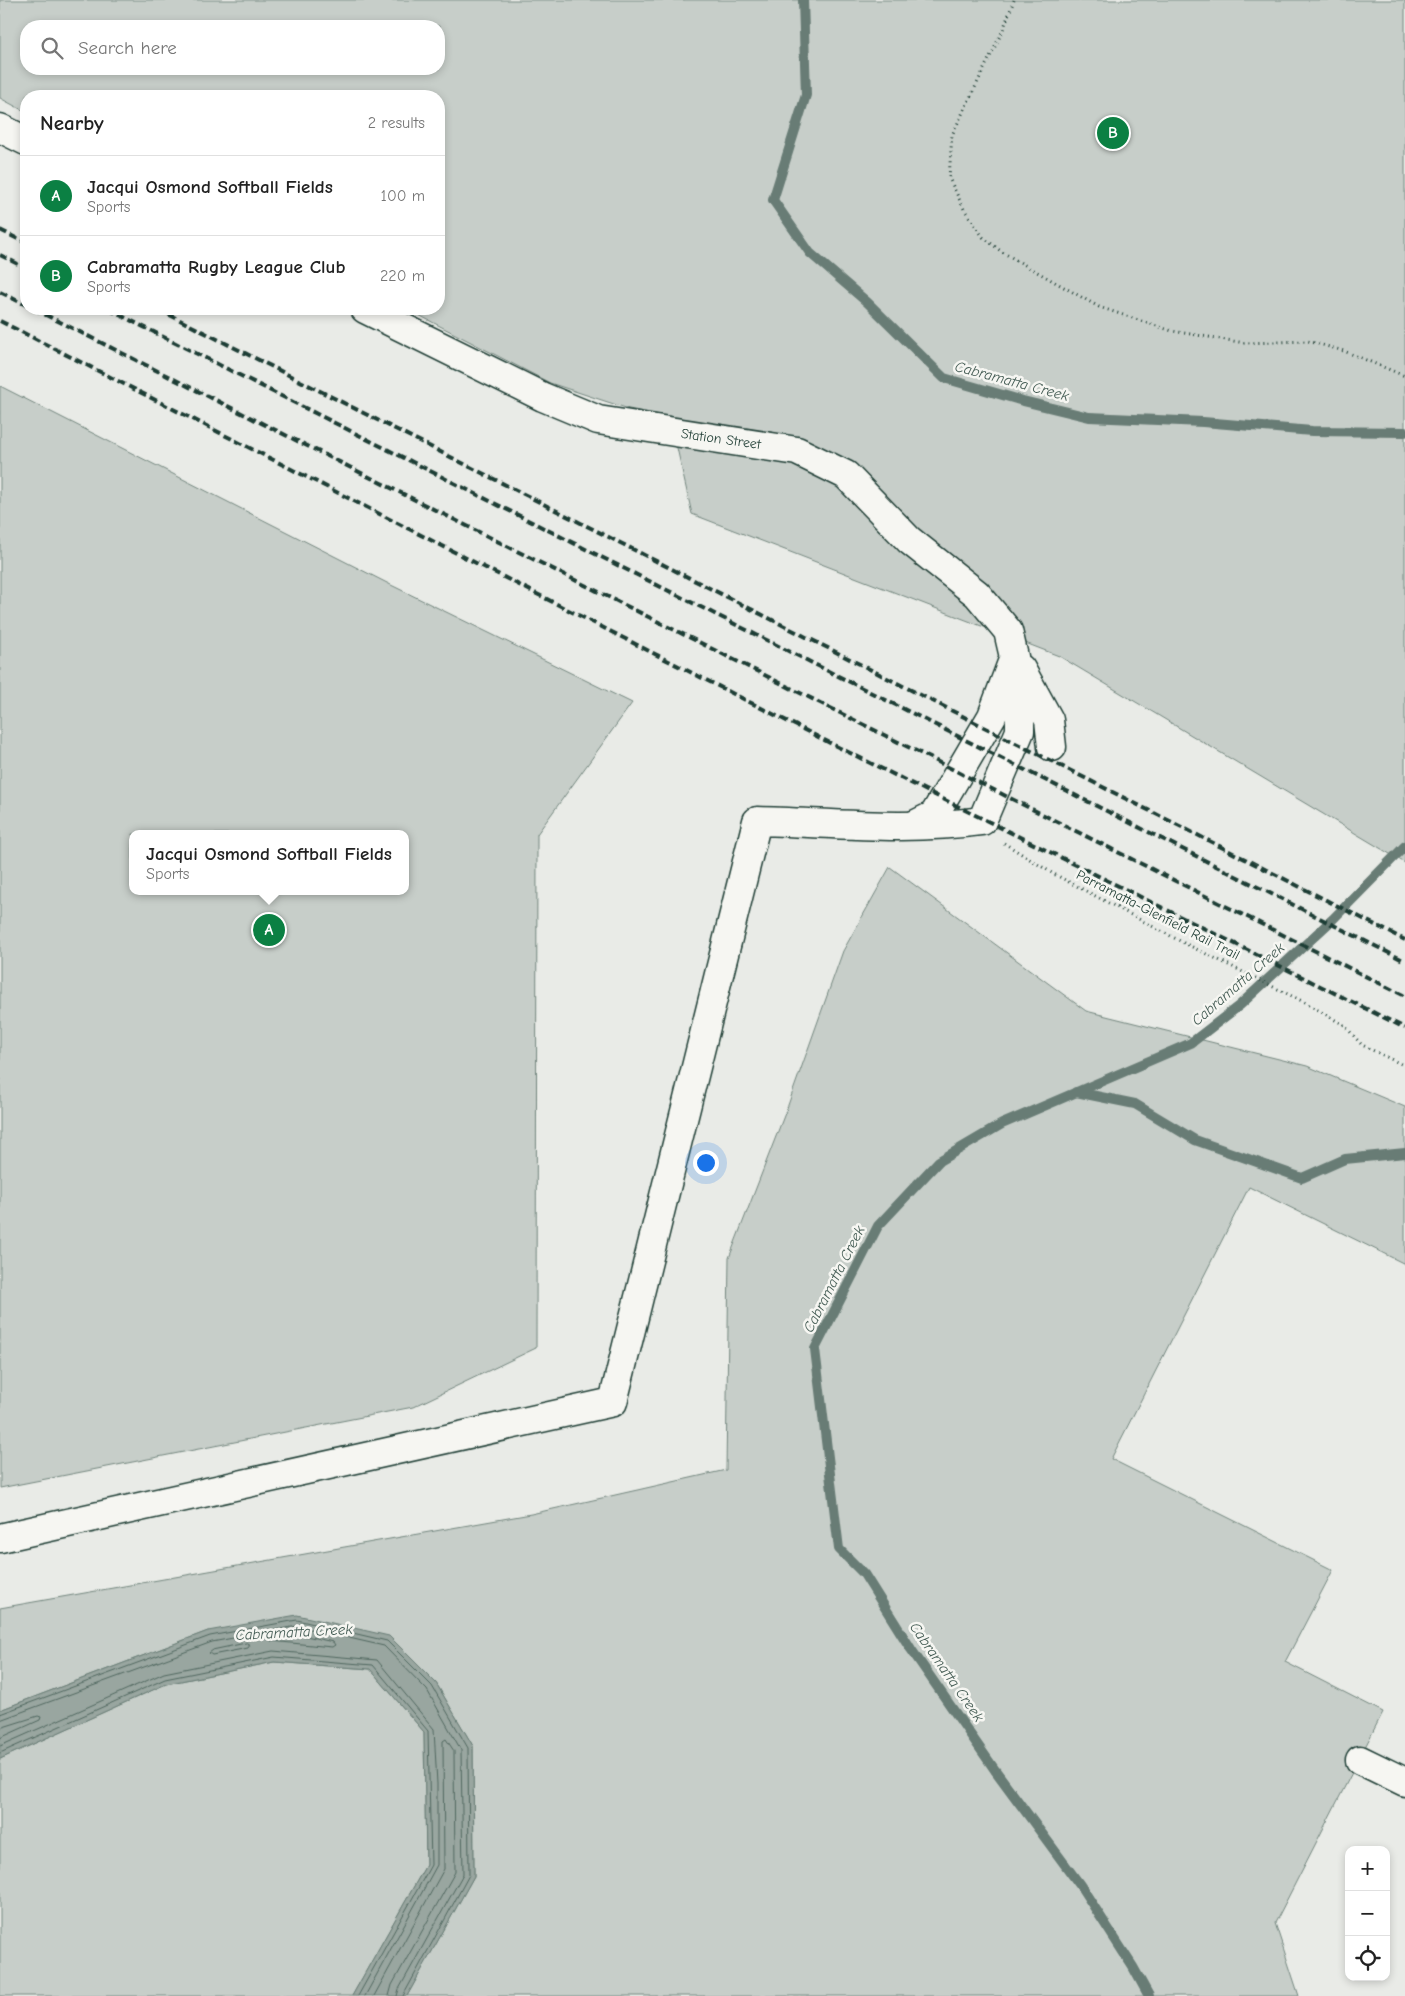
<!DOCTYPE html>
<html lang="en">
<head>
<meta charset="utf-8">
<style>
	body { margin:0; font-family:"Comic Neue",sans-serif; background:#f6f6f6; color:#222 }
	.controls { position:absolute; right:15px; bottom:15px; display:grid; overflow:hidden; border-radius:10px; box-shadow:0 2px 8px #0003 }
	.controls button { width:45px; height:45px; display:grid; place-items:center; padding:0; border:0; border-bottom:1px solid #e0e0e0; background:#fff; color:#222; font:25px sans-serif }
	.you { position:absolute; left:705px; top:1162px; width:18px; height:18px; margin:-12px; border:4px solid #fff; border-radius:50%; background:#1a73e8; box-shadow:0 0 0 8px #1a73e833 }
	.badge { display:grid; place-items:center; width:32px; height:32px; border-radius:50%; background:#0b8043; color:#fff; font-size:16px; font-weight:700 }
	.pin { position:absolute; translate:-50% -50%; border:2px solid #fff; box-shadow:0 1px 5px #0006 }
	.popup { position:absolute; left:129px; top:830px; width:280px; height:65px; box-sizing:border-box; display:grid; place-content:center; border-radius:10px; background:#fff; filter:drop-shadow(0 1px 4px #0005); font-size:16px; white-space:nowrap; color:#767676 }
	.popup b { font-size:19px; color:#222 }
	.popup::after { content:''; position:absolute; left:50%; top:100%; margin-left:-10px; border:10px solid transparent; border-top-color:#fff }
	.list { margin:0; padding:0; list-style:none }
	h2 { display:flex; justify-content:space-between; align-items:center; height:65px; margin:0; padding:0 20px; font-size:21px }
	h2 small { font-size:16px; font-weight:400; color:#767676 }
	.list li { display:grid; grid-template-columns:32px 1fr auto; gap:15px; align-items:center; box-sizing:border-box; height:80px; padding:0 20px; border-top:1px solid #e0e0e0 }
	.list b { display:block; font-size:19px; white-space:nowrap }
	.list p { margin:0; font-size:16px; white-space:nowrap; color:#767676 }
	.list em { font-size:16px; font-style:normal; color:#767676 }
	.icon { flex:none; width:28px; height:28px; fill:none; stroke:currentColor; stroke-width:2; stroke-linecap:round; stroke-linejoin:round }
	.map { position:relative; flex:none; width:1405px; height:1996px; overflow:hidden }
	.search { position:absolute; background:#fff; box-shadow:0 2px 8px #0003; left:20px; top:20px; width:425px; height:55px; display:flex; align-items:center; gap:12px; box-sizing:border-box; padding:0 18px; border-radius:20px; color:#767676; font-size:19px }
	.panel { position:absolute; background:#fff; box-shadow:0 2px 8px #0003; left:20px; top:90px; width:425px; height:225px; border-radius:20px }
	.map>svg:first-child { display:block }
	.green { fill:#c7cec9; stroke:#73867e; fill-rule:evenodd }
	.water { fill:#99a6a0; stroke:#687c75 }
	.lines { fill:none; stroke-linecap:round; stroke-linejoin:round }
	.shore { stroke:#50675f; stroke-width:1 }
	.stream { stroke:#687c75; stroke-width:10 }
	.minor-casing { stroke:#1f3d34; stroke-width:31 }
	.path { stroke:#1f3d34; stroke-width:3; stroke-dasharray:1 4; stroke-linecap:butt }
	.minor { stroke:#f6f6f2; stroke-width:28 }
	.rail { stroke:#1f3d34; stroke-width:4; stroke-dasharray:8 4; stroke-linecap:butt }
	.labels { text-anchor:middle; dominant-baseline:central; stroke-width:5; stroke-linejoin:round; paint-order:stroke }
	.street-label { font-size:14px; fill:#1f3d34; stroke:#f6f6f2 }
	.water-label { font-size:15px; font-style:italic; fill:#445c54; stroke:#f6f6f2 }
</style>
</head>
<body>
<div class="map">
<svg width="1405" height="1996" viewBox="0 0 1405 1996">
	<rect width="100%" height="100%" fill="#e9ebe7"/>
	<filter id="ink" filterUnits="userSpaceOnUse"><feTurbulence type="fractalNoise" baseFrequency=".02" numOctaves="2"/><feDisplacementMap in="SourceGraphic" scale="10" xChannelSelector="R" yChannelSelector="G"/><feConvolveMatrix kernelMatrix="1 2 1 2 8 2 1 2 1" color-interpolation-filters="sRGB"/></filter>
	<g filter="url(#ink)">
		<g class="green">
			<path d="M0,0H1405V863L1059,656L692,514L670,417L629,409L550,383L407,309H439V96H26V112L0,98ZM26,26H439V69H26Z"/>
			<path d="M0,386L391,585L632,703L537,834L536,1348L413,1407L0,1488ZM133,834H405V891H133Z"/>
			<polygon points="890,867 1086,1011 1307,1066 1405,1107 1405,1264 1249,1187 1111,1459 1333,1570 1285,1662 1383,1712 1275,1923 1299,1996 407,1996 474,1876 473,1746 436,1683 208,1631 0,1710 0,1608 531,1514 726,1470 729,1258 787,1108 843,951"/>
			<polygon points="274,1662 370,1669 424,1732 426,1865 352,1996 0,1996 0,1759 166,1684"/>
		</g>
		<polygon class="water" points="297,1615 389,1636 436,1683 473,1746 474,1876 407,1996 352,1996 426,1865 424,1732 370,1669 274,1662 166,1684 0,1759 0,1710 208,1631"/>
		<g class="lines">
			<g class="shore">
				<polygon points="297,1634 333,1642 335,1645 332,1647 271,1641 273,1638"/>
				<polygon points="247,1643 250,1645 248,1648 212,1655 209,1653 213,1650"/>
				<polyline points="0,1714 210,1636 297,1620 387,1641 432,1686 468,1748 469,1875 403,1996"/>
				<polyline points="0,1720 212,1642 297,1626 384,1646 427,1690 461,1750 463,1874 399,1989 397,1996"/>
				<polyline points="0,1728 38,1716 41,1717 40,1720 0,1738"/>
				<polyline points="0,1746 164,1673 273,1651 377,1660 434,1729 437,1784 437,1865 365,1996"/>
				<polyline points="0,1753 165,1679 274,1657 373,1665 428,1731 431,1865 358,1996"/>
				<polyline points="374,1996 444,1869 443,1741 446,1739 454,1751 455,1872 392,1985 389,1996"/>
			</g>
			<g class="stream">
				<polyline points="803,0 806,95 773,200 810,253 867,302 944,378 1023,401 1089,417 1203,422 1312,431 1405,432"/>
				<polyline points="1076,1092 1135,1104 1195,1140 1302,1178 1345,1159 1405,1153"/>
				<polyline points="1149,1996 1133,1967 1080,1885 995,1770 911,1649 864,1574 839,1549 815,1349 878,1226 939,1161 1002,1124 1191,1043 1240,1005 1333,919 1405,846"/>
			</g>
			<g class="minor-casing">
				<g id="minor">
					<polyline points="0,128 26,141"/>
					<polyline points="1021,669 1049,720 1052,747"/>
					<polyline points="914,825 934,815 992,716 1013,660"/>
					<path d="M0,1538L613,1402L757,821C832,823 908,831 982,821L1020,731V695L1014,657L1008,631L977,594L909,540L846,475L797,451L598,420L543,397L365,309"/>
					<polyline points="1360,1760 1405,1782"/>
				</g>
			</g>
			<g class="path">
				<polyline points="1014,0 1003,30 952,135 949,178 964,209 983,237 1002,252 1099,307 1172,331 1245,343 1308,341 1344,351 1405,376"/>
				<polyline points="1004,843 1052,873 1182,942 1304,1002 1344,1025 1362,1045 1405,1066"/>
			</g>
			<use href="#minor" class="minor"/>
			<g class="rail">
				<polyline points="0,230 26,243"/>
				<polyline points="0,255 26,268"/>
				<polyline points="0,292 26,305"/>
				<polyline points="34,309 1405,996"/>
				<polyline points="108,309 1405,961"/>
				<polyline points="158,309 1405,940"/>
				<polyline points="0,321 832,744 1405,1028"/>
			</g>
		</g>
	</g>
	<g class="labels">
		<g class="street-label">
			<text transform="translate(721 439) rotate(8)">Station Street</text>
			<text transform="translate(1158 915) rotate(27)">Parramatta-Glenfield Rail Trail</text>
		</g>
		<g class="water-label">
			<text transform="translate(1012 381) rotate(15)">Cabramatta Creek</text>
			<text transform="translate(1238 984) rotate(-41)">Cabramatta Creek</text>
			<text transform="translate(834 1279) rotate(-63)">Cabramatta Creek</text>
			<text transform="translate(294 1632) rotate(-3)">Cabramatta Creek</text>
			<text transform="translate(947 1672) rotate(55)">Cabramatta Creek</text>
		</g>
	</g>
</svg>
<div class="controls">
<button>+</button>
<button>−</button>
<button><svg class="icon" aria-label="locate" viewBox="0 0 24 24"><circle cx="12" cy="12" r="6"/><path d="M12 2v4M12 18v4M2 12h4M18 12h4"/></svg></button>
</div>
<div class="you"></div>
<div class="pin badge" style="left:269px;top:930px">A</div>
<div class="popup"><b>Jacqui Osmond Softball Fields</b>Sports</div>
<div class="pin badge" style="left:1113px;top:133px">B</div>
<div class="search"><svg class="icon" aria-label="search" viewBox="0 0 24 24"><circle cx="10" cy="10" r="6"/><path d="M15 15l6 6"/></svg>Search here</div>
<section class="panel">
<h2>Nearby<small>2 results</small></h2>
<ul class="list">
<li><span class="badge">A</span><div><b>Jacqui Osmond Softball Fields</b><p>Sports</p></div><em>100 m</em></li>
<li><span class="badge">B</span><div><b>Cabramatta Rugby League Club</b><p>Sports</p></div><em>220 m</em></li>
</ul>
</section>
</div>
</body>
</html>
